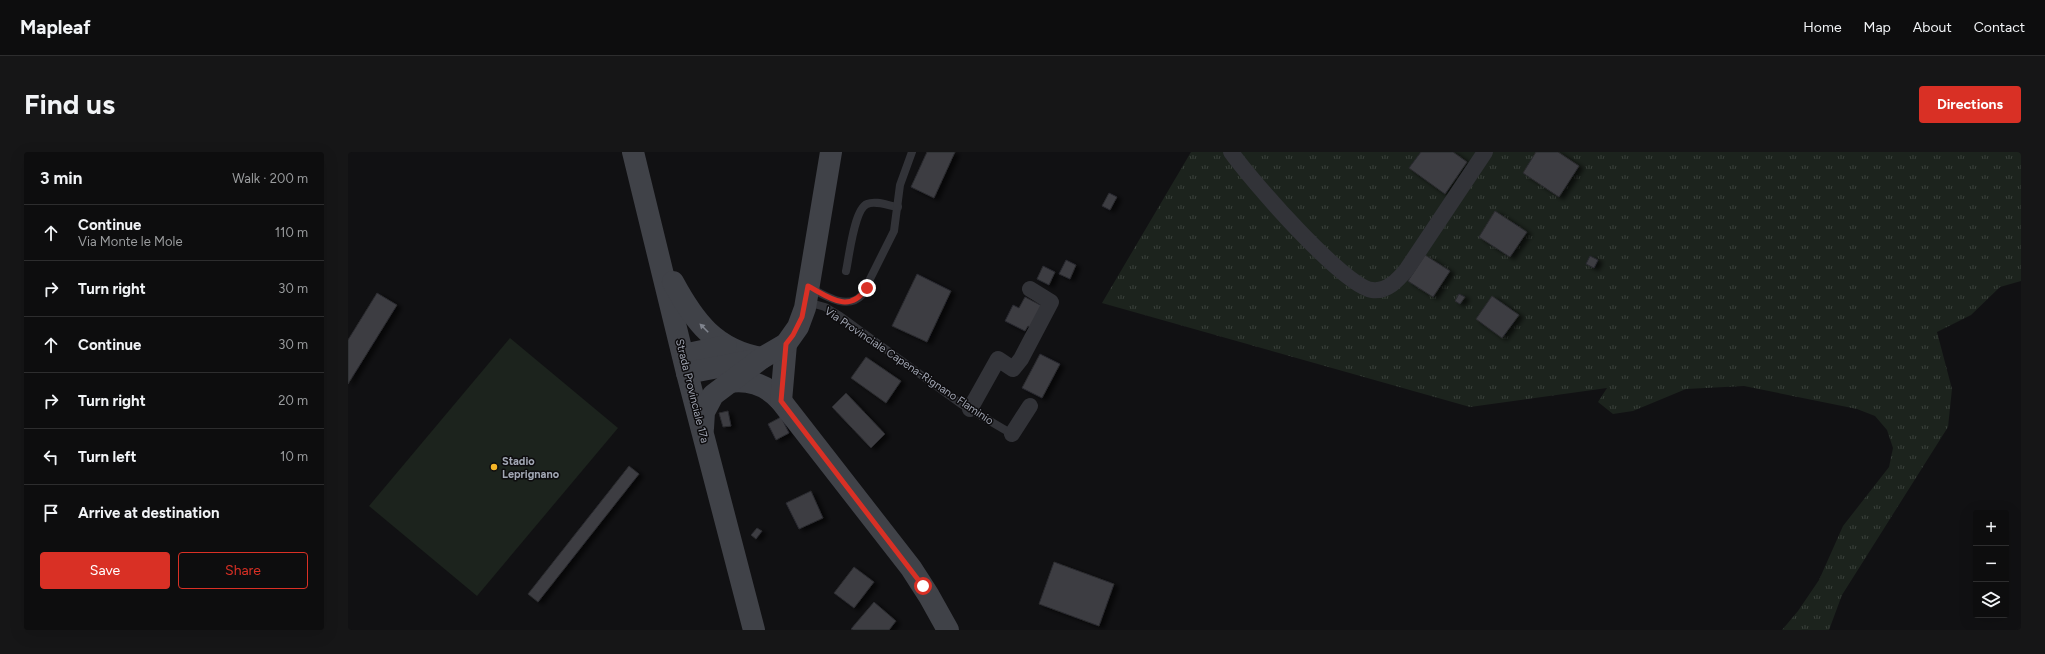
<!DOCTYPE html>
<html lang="en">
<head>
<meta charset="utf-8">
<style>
	body { margin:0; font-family:Figtree,sans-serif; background:#161617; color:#f1f3f6 }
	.controls { position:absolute; right:12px; bottom:12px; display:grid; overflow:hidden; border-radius:4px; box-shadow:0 4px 16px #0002 }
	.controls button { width:36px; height:36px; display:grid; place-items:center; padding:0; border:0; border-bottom:1px solid #2d2d2e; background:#0d0d0e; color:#f1f3f6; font:20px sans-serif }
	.stop { position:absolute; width:12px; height:12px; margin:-9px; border:3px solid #d93025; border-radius:50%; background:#fff }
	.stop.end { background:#d93025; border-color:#fff; box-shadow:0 1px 4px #0008 }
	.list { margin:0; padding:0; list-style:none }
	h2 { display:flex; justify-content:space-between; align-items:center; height:52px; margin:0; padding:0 16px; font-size:17px }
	h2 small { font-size:13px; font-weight:400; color:#9a9c9e }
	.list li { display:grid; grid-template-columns:26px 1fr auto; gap:12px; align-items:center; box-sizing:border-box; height:56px; padding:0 16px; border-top:1px solid #2d2d2e }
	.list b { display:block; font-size:15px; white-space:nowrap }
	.list p { margin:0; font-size:13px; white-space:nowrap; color:#9a9c9e }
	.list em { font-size:13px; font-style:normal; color:#9a9c9e }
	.actions { display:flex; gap:8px; padding:12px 16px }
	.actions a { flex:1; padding:9px 0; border:1px solid #d93025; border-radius:4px; text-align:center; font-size:14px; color:#d93025 }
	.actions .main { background:#d93025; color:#fff }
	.icon { flex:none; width:22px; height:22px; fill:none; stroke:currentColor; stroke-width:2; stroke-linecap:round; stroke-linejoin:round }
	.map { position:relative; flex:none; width:1673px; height:478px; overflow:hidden; border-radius:4px }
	header { display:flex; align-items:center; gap:24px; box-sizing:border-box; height:56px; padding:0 20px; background:#0d0d0e; border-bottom:1px solid #2d2d2e }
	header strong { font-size:19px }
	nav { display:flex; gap:22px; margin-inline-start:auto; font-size:14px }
	.intro { display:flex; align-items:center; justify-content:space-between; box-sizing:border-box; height:96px; padding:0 24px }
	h1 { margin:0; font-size:28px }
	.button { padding:10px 18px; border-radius:4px; background:#d93025; color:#fff; font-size:14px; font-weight:700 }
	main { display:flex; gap:24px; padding:0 24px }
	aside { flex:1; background:#0d0d0e; border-radius:4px; box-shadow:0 4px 16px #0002 }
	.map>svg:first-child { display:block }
	.grass { fill:url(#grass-tufts) }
	.pitch { fill:#1c231d }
	.building { fill:#3d3e43; stroke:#2b2b2f; filter:url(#shadow) }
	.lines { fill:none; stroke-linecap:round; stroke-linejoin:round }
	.lane { stroke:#323338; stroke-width:8 }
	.street { stroke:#323338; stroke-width:16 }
	.secondary { stroke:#404248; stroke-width:22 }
	.oneway { fill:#80848e }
	.route { stroke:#d93025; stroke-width:5 }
	.poi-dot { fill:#f5b627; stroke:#0d0c0e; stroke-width:1.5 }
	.labels { text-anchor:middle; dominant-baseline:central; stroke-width:3; stroke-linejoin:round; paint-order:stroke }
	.street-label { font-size:11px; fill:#a2a7b4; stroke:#0d0c0e }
	.poi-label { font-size:11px; font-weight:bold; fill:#a2a7b4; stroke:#0d0c0e; text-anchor:start }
</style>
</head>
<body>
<header>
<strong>Mapleaf</strong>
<nav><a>Home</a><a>Map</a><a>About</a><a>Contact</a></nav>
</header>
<div class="intro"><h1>Find us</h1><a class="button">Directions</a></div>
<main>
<aside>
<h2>3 min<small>Walk · 200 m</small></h2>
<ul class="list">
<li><svg class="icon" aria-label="ahead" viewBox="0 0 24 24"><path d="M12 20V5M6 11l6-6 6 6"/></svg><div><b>Continue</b><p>Via Monte le Mole</p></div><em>110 m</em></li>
<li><svg class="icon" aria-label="right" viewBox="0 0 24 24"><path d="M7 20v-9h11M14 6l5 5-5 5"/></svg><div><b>Turn right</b></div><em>30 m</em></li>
<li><svg class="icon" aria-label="ahead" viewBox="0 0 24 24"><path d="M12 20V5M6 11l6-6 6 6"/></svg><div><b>Continue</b></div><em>30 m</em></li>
<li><svg class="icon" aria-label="right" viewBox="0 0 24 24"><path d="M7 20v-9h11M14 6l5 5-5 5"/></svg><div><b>Turn right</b></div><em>20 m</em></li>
<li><svg class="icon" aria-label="left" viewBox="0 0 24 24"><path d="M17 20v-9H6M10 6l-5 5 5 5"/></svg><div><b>Turn left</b></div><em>10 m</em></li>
<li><svg class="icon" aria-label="arrive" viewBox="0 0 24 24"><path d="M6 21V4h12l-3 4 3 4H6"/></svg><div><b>Arrive at destination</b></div></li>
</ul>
<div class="actions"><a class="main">Save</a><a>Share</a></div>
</aside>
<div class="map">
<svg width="1673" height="478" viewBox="0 0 1673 478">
	<defs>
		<pattern id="grass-tufts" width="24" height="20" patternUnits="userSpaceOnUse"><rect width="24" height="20" fill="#1c231d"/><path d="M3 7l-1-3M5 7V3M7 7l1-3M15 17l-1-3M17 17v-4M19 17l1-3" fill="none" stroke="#3a403b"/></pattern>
		<filter id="shadow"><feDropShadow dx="4.5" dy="2.5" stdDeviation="2" flood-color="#0009"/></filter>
	</defs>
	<rect width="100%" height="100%" fill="#111113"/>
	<polygon class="grass" points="843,0 1673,0 1673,129 1652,135 1623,163 1589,180 1604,237 1600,275 1494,443 1481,478 1434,478 1450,459 1471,428 1495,374 1541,315 1545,296 1539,278 1527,264 1509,257 1396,234 1338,237 1285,259 1265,262 1250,250 1259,236 1122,255 754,151"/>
	<polygon class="pitch" points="162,186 270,276 129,444 21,354"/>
	<g class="building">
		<polygon points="579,0 607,0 586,46 563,35"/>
		<polygon points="1073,0 1105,0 1119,10 1097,42 1061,16"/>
		<polygon points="1188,0 1210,0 1231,14 1211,45 1175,21"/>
		<polygon points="761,41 769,45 762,58 754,54"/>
		<polygon points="1147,59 1179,80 1162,105 1131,85"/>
		<polygon points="1077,103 1102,119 1085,145 1060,129"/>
		<polygon points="1242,104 1250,108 1246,116 1238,112"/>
		<polygon points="718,108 728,113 722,127 711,122"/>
		<polygon points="695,114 707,120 701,133 689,127"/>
		<polygon points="569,122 603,139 579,190 544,174"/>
		<polygon points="29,141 49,153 0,232 0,188"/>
		<polygon points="1111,142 1117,145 1112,152 1107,149"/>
		<polygon points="1144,144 1171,163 1154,186 1128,167"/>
		<polygon points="677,145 694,154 684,176 680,174 677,179 657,169 665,153 671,156"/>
		<polygon points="692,202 712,212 694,246 674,236"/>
		<polygon points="518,205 553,229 538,251 503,226"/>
		<polygon points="498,241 537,282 523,296 484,255"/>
		<polygon points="380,259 383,274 375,275 371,261"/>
		<polygon points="433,265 441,281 428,288 420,272"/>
		<polygon points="281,314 291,322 190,450 180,442"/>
		<polygon points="463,339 475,366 451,377 438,351"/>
		<polygon points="409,376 414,379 408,387 403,383"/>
		<polygon points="706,410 766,432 751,474 691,452"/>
		<polygon points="506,415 526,430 506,456 486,441"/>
		<polygon points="526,450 548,469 541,478 505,478 503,477"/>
	</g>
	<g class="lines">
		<g class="lane">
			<path d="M498,119C501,106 506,57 519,52C528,48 541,54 550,55"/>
			<path d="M461,135C476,143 499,159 514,143L546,79L552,33L564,0"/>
			<polyline points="459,150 477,155 492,164 613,252 664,282"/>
		</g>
		<g class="street">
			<path d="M883,0C902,27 995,134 1024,138C1039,140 1050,128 1059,117L1137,0"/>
			<polyline points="622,257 650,207 665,217 673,207 703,150 682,137"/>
			<polyline points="664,282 682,254"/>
		</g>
		<g class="secondary">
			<polyline points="285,0 339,221 406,478"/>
			<path d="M325,130C346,169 367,198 414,206"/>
			<polyline points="335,203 378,194"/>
			<polyline points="339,221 407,208"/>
			<path d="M381,230C402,227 419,233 433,249L563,416L581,444L600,478"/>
			<polyline points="433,249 438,192"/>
			<polyline points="355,276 356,260 365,243 414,206 438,192 450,175 457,156 483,0"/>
		</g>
	</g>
	<defs><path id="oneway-solid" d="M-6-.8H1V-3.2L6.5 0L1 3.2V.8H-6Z"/></defs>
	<use class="oneway" href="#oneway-solid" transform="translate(356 176) rotate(-135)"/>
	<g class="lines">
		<path class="route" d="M519,136C501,162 482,146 460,134L454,165L445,183L438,192L433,249L575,434"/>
	</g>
	<circle class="poi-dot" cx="146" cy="315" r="4"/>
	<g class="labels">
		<g class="street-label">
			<text transform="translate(561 214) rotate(34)">Via Provinciale Capena-Rignano Flaminio</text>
			<text transform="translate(344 239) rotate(76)">Strada Provinciale 17a</text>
		</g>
		<g class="poi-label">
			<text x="154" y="309">Stadio<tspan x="154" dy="13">Leprignano</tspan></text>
		</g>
	</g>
</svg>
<div class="controls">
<button>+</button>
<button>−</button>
<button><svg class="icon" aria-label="layers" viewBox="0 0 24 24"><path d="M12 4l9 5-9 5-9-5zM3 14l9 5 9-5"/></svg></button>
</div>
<div class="stop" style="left:575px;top:434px"></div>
<div class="stop end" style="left:519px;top:136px"></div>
</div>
</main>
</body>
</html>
